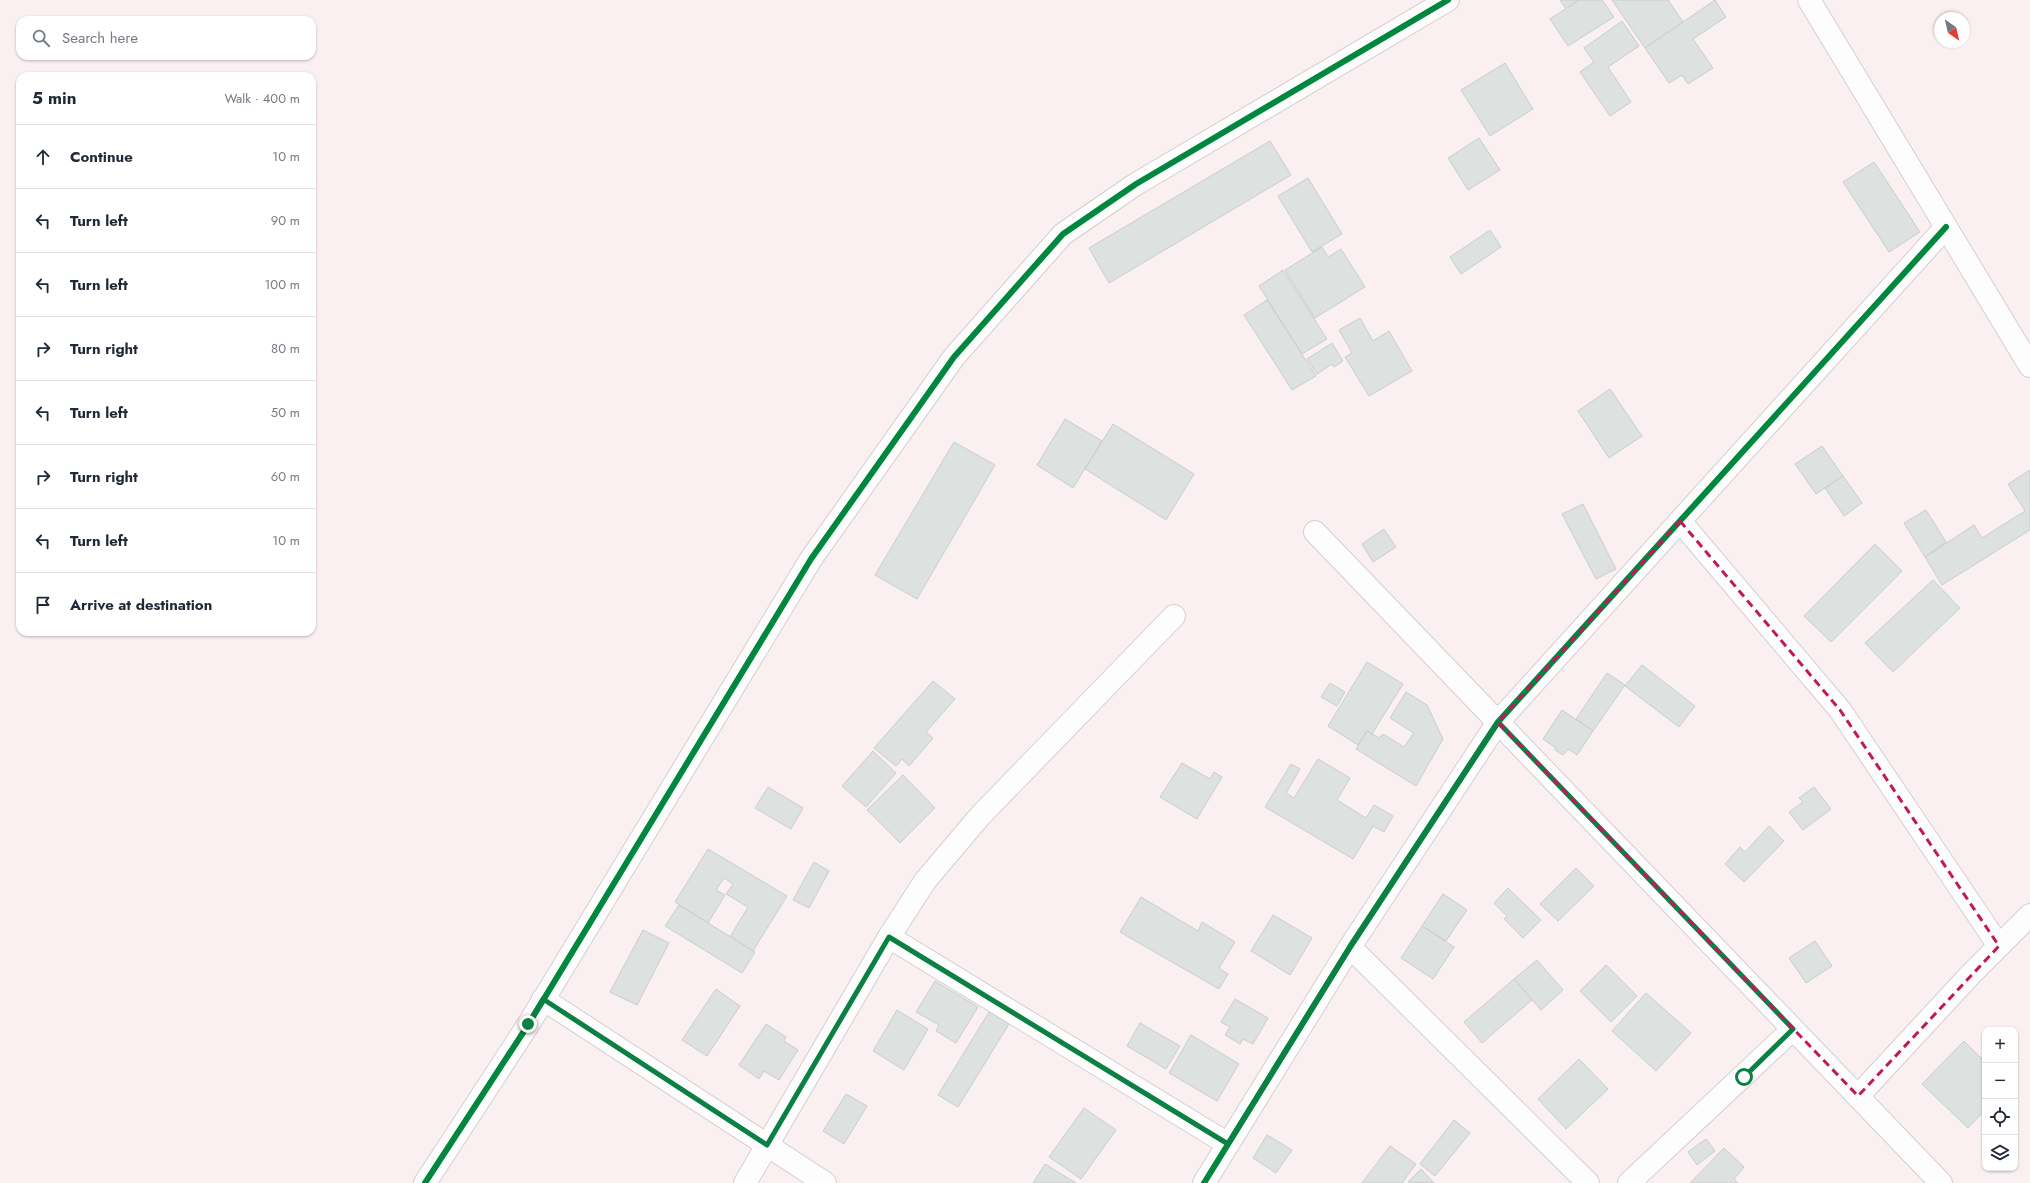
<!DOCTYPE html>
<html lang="en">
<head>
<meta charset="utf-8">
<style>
	body { margin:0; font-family:Jost,sans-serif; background:#f2f2f3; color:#1f2937 }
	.controls { position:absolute; right:12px; bottom:12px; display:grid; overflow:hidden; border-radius:8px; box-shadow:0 1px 3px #0004 }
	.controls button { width:36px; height:36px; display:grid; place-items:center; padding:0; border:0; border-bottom:1px solid #e0e1e3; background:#fff; color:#1f2937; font:20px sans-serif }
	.compass { position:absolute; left:1934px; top:12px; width:36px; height:36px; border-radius:50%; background:#fff; box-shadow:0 1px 3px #0004; rotate:146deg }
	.stop { position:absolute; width:12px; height:12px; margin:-9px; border:3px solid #0b8043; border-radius:50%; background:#fff }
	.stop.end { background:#0b8043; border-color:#fff; box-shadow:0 1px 4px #0008 }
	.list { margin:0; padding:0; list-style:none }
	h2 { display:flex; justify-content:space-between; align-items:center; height:52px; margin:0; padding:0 16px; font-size:17px }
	h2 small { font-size:13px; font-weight:400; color:#747a83 }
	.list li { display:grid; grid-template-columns:26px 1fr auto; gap:12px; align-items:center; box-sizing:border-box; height:64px; padding:0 16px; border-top:1px solid #e0e1e3 }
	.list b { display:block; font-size:15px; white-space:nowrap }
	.list em { font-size:13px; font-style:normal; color:#747a83 }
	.icon { flex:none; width:22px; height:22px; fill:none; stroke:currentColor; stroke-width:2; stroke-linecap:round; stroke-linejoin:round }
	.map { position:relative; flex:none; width:2030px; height:1183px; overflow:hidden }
	.search { position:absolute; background:#fff; box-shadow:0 1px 3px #0004; left:16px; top:16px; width:300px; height:44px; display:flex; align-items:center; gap:10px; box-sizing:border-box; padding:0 14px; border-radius:12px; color:#747a83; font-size:15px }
	.panel { position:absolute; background:#fff; box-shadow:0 1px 3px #0004; left:16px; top:72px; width:300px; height:564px; border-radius:12px }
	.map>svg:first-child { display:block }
	.building { fill:#dde1e0; stroke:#cacdcd }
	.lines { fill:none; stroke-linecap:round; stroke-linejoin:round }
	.minor-casing { stroke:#d8cdcf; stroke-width:24 }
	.minor { stroke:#fefdfd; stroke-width:22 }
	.cycleway-casing { stroke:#fff; stroke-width:8 }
	.cycleway { stroke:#00873e; stroke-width:6 }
	.route { stroke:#0b8043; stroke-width:5 }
	.marked { fill:none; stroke:#c2185b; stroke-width:3; stroke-dasharray:8 5; stroke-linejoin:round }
</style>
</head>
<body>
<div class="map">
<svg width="2030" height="1183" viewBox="0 0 2030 1183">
	<rect width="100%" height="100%" fill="#faf0f2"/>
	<g class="building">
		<polygon points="1560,0 1579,0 1566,9"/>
		<polygon points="1579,0 1602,0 1614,17 1568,46 1550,19"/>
		<polygon points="1612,0 1668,0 1683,22 1645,48"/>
		<polygon points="1715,0 1726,17 1693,39 1713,68 1688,84 1682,75 1669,83 1645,48"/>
		<polygon points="1622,21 1639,46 1608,67 1631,102 1610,116 1580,72 1594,62 1584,48"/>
		<polygon points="1505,63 1533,109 1490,136 1461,90"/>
		<polygon points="1479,138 1500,170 1468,190 1448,158"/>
		<polygon points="1270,141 1291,175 1109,283 1089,248"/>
		<polygon points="1874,162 1920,232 1889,252 1843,182"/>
		<polygon points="1308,178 1342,234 1312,252 1278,196"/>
		<polygon points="1490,230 1501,247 1461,274 1450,257"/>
		<polygon points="1322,247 1328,257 1341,249 1365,287 1315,318 1285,270"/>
		<polygon points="1283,270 1327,339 1302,354 1259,286"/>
		<polygon points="1267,300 1316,376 1292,390 1244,315"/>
		<polygon points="1360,318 1373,341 1389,331 1412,371 1369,396 1345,357 1352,353 1339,330"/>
		<polygon points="1332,343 1343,361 1334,367 1332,364 1317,374 1307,359"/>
		<polygon points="1610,389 1642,436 1609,458 1578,411"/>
		<polygon points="1065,419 1102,441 1073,488 1037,465"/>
		<polygon points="1113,424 1194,474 1166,520 1085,469"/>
		<polygon points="954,442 995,465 917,599 875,575"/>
		<polygon points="1822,446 1843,476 1816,494 1795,464"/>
		<polygon points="2030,470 2030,530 1942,585 1925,557 1974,525 1982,538 2025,511 2008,484"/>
		<polygon points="1843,476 1862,503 1844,516 1825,488"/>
		<polygon points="1583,504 1616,569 1596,579 1562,514"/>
		<polygon points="1926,510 1946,542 1925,557 1904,523"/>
		<polygon points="1384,529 1396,547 1373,562 1362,544"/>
		<polygon points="1875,544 1902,571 1831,642 1804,616"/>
		<polygon points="1933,580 1960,608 1893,672 1865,643"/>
		<polygon points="1367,662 1403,684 1372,734 1367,731 1358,745 1328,726"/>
		<polygon points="1642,665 1695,706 1679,727 1625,686"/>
		<polygon points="1607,673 1625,685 1593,731 1576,719"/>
		<polygon points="933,681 955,699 926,732 933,738 909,766 902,759 896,766 874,748"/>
		<polygon points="1330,683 1345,692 1337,706 1321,697"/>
		<polygon points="1406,692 1427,705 1443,739 1416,786 1356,749 1367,731 1379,738 1383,734 1404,747 1414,733 1390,718"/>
		<polygon points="1562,710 1593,731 1577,755 1568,749 1563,755 1555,750 1556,748 1543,739"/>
		<polygon points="873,751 896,773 866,807 842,786"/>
		<polygon points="1318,759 1350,778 1337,800 1366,818 1374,805 1393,816 1384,832 1373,826 1353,859 1265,807 1291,764 1300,769 1286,793 1294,798"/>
		<polygon points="1182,763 1210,779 1214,772 1222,777 1197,819 1160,797"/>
		<polygon points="903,775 935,808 900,843 867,810"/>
		<polygon points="768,787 803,808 791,829 755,808"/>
		<polygon points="1814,787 1831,809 1803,830 1789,812 1803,802 1799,798"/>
		<polygon points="1769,826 1784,841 1744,882 1725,864 1740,847 1745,852"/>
		<polygon points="708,849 787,896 753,951 730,937 748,907 726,894 733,884 724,878 716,890 725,895 708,923 675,902"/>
		<polygon points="814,862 829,871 809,908 793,900"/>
		<polygon points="1576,868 1594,886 1558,921 1540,904"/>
		<polygon points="1508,888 1541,920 1523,938 1504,919 1507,916 1494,903"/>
		<polygon points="1443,894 1467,910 1446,941 1422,926"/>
		<polygon points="1141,897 1198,931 1202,922 1235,942 1219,968 1228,974 1219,989 1120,932"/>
		<polygon points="679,905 755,952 742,973 665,926"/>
		<polygon points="1273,915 1312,938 1290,975 1251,951"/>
		<polygon points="1422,926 1454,947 1433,979 1401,958"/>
		<polygon points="643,930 669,943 637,1005 610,992"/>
		<polygon points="1815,941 1832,966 1806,983 1789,958"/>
		<polygon points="1537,960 1563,990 1541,1010 1514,979"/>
		<polygon points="1606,965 1637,996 1611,1022 1580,991"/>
		<polygon points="1514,979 1532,1000 1482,1043 1464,1022"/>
		<polygon points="935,981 978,1007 956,1043 936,1031 939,1025 916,1012"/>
		<polygon points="716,989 740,1006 707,1056 682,1040"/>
		<polygon points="1646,993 1691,1033 1656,1071 1612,1031"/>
		<polygon points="1235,999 1268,1018 1253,1044 1243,1039 1240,1044 1225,1035 1230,1027 1221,1022"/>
		<polygon points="897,1010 928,1029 904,1070 873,1051"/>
		<polygon points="989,1012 1009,1024 958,1107 938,1095"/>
		<polygon points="1140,1023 1180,1046 1166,1069 1127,1046"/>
		<polygon points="766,1024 786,1037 784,1041 798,1050 779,1080 764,1071 759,1079 739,1065"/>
		<polygon points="1191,1035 1239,1064 1217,1101 1169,1073"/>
		<polygon points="1964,1041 1985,1062 1985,1110 1968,1128 1922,1084"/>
		<polygon points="1579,1059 1608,1089 1566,1129 1538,1099"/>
		<polygon points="846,1094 867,1106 844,1144 823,1131"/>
		<polygon points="1084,1108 1116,1130 1081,1179 1049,1157"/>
		<polygon points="1454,1120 1470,1133 1435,1176 1420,1164"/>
		<polygon points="1267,1135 1292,1150 1276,1173 1253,1158"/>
		<polygon points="1706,1139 1715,1151 1697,1165 1688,1152"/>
		<polygon points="1390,1146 1416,1164 1402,1183 1362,1183"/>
		<polygon points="1724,1148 1744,1167 1734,1179 1738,1183 1690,1183"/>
		<polygon points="1045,1164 1076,1183 1033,1183"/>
		<polygon points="1421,1169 1434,1183 1408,1182"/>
	</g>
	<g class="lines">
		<g class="minor-casing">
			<g id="minor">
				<polyline points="1809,0 2030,366"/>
				<polyline points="1680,521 1840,710 1999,946"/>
				<polyline points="1315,532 1941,1183"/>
				<polyline points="889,937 1228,1144"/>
				<polyline points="1350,947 1588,1183"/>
				<polyline points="543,999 825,1183"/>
				<polyline points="1858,1096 1971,974 2030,915"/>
				<polyline points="425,1183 528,1025 811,559 954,357 1063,234 1136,184 1448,0"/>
				<polyline points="745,1183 889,937 925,881 980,816 1174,616"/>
				<polyline points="1204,1183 1350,947 1498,722 1946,227"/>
				<polyline points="1629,1183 1793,1029"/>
			</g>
		</g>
		<use href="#minor" class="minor"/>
		<g class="cycleway-casing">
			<g id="cycleway">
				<polyline points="425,1183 528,1025 811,559 954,357 1063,234 1136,184 1448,0"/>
				<polyline points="1204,1183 1350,947 1498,722 1946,227"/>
			</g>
		</g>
		<use href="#cycleway" class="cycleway"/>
	</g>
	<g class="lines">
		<polyline class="route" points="528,1024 543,999 767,1145 889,937 1228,1144 1350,947 1498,722 1793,1029 1744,1077"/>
	</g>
	<path class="marked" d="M1680,521L1840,710L1999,946L1858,1096L1498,722Z"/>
</svg>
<div class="controls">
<button>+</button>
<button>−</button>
<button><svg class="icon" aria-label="locate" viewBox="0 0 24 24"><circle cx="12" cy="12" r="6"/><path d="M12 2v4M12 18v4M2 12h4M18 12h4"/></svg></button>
<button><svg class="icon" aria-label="layers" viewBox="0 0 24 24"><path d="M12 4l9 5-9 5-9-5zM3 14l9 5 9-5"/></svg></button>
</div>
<svg class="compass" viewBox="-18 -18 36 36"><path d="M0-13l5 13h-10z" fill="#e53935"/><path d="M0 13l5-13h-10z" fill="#747a83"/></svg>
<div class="stop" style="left:1744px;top:1077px"></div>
<div class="stop end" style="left:528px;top:1024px"></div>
<div class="search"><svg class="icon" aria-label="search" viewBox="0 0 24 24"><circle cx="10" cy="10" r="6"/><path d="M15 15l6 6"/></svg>Search here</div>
<section class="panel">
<h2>5 min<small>Walk · 400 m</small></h2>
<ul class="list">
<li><svg class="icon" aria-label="ahead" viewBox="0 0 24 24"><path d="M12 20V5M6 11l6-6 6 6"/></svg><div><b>Continue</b></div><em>10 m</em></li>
<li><svg class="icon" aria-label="left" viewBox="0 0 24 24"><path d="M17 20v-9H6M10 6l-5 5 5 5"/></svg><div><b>Turn left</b></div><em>90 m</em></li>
<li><svg class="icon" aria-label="left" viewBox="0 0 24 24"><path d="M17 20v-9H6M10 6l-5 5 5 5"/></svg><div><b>Turn left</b></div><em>100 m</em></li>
<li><svg class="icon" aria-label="right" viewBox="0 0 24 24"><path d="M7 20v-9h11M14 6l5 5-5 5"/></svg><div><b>Turn right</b></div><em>80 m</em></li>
<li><svg class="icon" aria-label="left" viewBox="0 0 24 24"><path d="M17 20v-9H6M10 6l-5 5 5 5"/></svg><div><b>Turn left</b></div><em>50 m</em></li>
<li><svg class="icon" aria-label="right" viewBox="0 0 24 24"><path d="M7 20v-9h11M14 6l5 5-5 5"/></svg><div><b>Turn right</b></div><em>60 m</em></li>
<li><svg class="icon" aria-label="left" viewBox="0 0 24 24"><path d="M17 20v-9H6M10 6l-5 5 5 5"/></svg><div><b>Turn left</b></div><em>10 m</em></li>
<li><svg class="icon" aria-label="arrive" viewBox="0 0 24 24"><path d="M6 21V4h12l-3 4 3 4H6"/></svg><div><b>Arrive at destination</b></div></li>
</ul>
</section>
</div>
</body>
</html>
